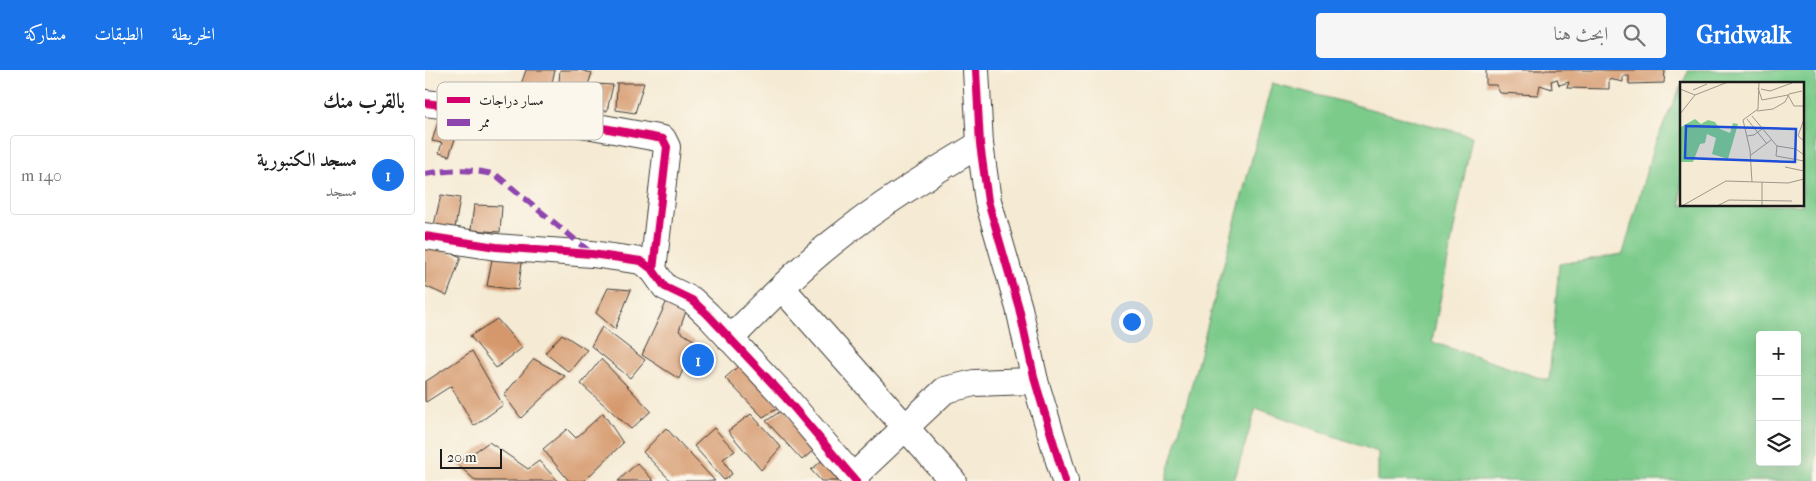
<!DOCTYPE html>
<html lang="ar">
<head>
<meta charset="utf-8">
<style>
	body { margin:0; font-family:"IM FELL French Canon",Amiri,serif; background:#f6f6f6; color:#222; direction:rtl }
	.controls { position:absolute; right:15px; bottom:15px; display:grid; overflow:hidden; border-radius:5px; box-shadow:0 5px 20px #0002 }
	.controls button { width:45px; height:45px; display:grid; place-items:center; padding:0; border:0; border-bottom:1px solid #e0e0e0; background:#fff; color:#222; font:25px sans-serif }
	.scale { position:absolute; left:15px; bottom:12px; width:62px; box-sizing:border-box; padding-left:5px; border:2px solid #1c1c1c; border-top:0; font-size:14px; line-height:18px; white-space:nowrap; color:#1c1c1c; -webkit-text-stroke:4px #fbf7ec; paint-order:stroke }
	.you { position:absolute; left:706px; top:251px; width:18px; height:18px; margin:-12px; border:4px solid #fff; border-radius:50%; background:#1a73e8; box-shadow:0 0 0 8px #1a73e833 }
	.badge { display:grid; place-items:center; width:32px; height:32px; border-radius:50%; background:#1a73e8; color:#fff; font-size:16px; font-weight:700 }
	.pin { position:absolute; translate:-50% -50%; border:2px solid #fff; box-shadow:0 1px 5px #0006 }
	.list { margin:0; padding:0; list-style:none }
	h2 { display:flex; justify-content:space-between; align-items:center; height:65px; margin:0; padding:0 20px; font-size:21px }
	h2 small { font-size:16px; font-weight:400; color:#767676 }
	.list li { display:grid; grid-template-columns:32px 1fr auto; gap:15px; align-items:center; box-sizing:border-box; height:80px; margin:0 10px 10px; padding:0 10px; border:1px solid #e0e0e0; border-radius:5px }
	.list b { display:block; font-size:19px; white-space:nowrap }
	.list p { margin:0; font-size:16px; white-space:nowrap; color:#767676 }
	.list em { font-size:16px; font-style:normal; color:#767676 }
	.icon { flex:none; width:28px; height:28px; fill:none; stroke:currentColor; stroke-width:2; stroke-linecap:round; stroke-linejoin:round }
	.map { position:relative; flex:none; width:1391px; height:411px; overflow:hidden; direction:ltr }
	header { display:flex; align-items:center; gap:30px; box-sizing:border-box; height:70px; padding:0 25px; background:#1a73e8; color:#fff }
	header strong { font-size:24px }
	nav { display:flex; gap:28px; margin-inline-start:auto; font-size:18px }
	.search { width:350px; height:45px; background:#f6f6f6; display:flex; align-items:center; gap:12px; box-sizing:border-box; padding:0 18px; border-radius:5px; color:#767676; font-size:19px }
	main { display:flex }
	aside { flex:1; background:#fff }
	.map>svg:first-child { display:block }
	.green { fill:#7ccb8b; stroke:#4c7454; fill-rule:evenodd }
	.building { fill:#d5986c }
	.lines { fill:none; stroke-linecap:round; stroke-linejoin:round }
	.minor-casing { stroke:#3d3b37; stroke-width:28 }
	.minor { stroke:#fff; stroke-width:26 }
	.quiet { stroke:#8e44ad; stroke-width:6; stroke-dasharray:12 6; stroke-linecap:butt }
	.cycleway-casing { stroke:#fbf7ec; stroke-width:11 }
	.cycleway { stroke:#d6006c; stroke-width:8 }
	.inset-road { fill:none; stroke:#9e988a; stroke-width:1 }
	.view { fill:#1d4ed8; fill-opacity:0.15; stroke:#1d4ed8; stroke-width:2.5 }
	.inset-edge { fill:none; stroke:#1c1c1c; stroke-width:2.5 }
	.key { fill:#fbf7ec; stroke:#b8b5ae; stroke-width:1 }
	.key-label { font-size:14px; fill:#1c1c1c }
</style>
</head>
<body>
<header>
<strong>Gridwalk</strong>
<div class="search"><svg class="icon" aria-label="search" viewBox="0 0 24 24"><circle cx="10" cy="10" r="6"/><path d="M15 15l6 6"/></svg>ابحث هنا</div>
<nav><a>الخريطة</a><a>الطبقات</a><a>مشاركة</a></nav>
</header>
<main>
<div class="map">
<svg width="1391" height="411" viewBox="0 0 1391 411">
	<rect width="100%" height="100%" fill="#fbf7ec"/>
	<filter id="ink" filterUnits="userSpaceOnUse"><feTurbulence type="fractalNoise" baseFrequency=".02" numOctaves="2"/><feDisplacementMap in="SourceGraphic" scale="10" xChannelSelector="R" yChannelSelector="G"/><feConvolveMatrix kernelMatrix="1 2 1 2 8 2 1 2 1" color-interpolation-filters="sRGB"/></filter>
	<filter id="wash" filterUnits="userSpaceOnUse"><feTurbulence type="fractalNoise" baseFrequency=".0096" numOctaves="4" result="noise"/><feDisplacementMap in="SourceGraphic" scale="20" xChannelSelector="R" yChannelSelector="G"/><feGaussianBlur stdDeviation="1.12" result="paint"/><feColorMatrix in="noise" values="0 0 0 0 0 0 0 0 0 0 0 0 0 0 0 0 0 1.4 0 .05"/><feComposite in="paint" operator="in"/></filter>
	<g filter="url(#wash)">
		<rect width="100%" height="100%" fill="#f5ead3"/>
		<path class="green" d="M1264,0H1391V411H953V382L831,338L809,411H741L847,13L1047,66L1007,272L1124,311L1134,194L1198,184L1228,78L1256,16V135H1377V14H1257ZM1335,265H1372V392H1335Z"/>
		<g id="blocks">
			<g class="building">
				<polygon points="101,0 130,0 123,29 93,23"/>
				<polygon points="135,0 154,0 167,3 156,36 132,35"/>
				<polygon points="1061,0 1240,0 1239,13 1204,14 1204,6 1198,6 1198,12 1184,9 1184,19 1142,18 1144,12 1134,15 1132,9 1126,11 1127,19 1115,15 1113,25 1075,23 1071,15 1061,15"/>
				<polygon points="192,13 219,13 210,43 191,40"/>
				<polygon points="169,14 188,15 182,41 161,39"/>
				<polygon points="14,49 35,55 24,86 14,83 17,73 7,71"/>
				<polygon points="16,125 35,128 30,158 9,155"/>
				<polygon points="49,135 77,136 75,162 46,160"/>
				<polygon points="0,171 36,187 22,226 0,216"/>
				<polygon points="68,184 98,186 93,220 62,216"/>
				<polygon points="183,218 206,220 190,259 171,243"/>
				<polygon points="246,222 265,230 254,261 270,271 254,309 217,285"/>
				<polygon points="72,249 97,278 71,298 45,266"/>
				<polygon points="177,257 220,290 205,308 166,276"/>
				<polygon points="137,264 162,280 144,302 120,283"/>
				<polygon points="47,281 78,335 49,356 26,316 1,332 0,331 0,312"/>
				<polygon points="109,289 140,306 96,348 79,325"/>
				<polygon points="176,289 226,341 206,359 156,314"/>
				<polygon points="319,291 355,337 338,347 300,308"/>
				<polygon points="359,339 390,379 377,390 341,351"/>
				<polygon points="178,343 198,373 159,411 144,411 118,379 142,359 151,368"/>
				<polygon points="326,344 356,377 336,400 303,361"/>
				<polygon points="241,358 290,411 246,411 218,382"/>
				<polygon points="289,358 310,381 298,389 307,404 299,410 269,376"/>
				<polygon points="64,372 103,399 114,391 133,411 51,411 32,394"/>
				<polygon points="401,387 419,411 396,411 386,400"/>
				<polygon points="212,393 229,411 193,411"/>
			</g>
		</g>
	</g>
	<g filter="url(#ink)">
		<use href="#blocks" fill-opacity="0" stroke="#3d3b37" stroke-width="1"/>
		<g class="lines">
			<g class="minor-casing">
				<g id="minor">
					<polyline points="551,0 555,74 563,131 594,238 610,311 640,411"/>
					<polyline points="0,33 118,47 238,69 242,77 228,200"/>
					<polyline points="0,166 71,177 167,184 216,191 228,200 240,217 267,230 283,245 359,326 431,411"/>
					<polyline points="357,218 528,411"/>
					<path d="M305,269C338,236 371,201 408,172C454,135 505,104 555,74"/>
					<polyline points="428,407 520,320 549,313 610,311"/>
				</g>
			</g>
			<use href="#minor" class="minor"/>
			<path class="quiet" d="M0,104C25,100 46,98 71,105L166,183"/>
			<g class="cycleway-casing">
				<g id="cycleway">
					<polyline points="551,0 555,74 563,131 594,238 610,311 640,411"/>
					<polyline points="0,33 118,47 238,69 242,77 228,200"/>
					<polyline points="0,166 71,177 167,184 216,191 228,200 240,217 267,230 283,245 359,326 431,411"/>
				</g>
			</g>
			<use href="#cycleway" class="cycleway"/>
		</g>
	</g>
	<g transform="translate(1255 12)">
		<rect width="124" height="124" fill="#f5ead3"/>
		<path d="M15,37L21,42L28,38L35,40L40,47L50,51L53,41L58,42L48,77L32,72L36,56L27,52L25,61L20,62L13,80H0L1,45Z" fill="#7ccb8b"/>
		<path class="inset-road" d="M78,6L82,18L108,13L114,24H124M0,7L15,13M81,7L90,9L112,1M13,8L27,2M77,29L93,27L105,20L109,12L122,9M0,32L15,13L48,0M72,34L97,64L116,67L124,73M67,37L87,62M124,37L118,54L124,59M67,54L74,53L82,47M97,64L96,74L124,79M71,73L91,58M105,85L124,89M72,100L70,68L63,38L78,27L79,0M82,100V124M2,124L46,99L108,101L124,97M37,124L49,118L112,119"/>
		<path class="view" d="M6,44L116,47L115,80L5,76Z"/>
		<rect width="124" height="124" class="inset-edge"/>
	</g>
	<rect x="12" y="12" width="166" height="58" rx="8" class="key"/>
	<rect x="22" y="27" width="23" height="6" fill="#d6006c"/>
	<rect x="22" y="49" width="23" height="7" fill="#8e44ad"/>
	<g class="key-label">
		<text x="54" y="35">مسار دراجات</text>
		<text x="54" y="57">ممر</text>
	</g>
</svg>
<div class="controls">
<button>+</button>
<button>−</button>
<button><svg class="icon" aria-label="layers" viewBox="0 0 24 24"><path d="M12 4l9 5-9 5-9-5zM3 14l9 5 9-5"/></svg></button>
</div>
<div class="scale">20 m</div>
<div class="you"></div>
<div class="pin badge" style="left:273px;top:290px">1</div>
</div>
<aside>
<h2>بالقرب منك<small></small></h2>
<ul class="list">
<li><span class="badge">1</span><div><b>مسجد الكنبورية</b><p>مسجد</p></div><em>140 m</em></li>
</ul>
</aside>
</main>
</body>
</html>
